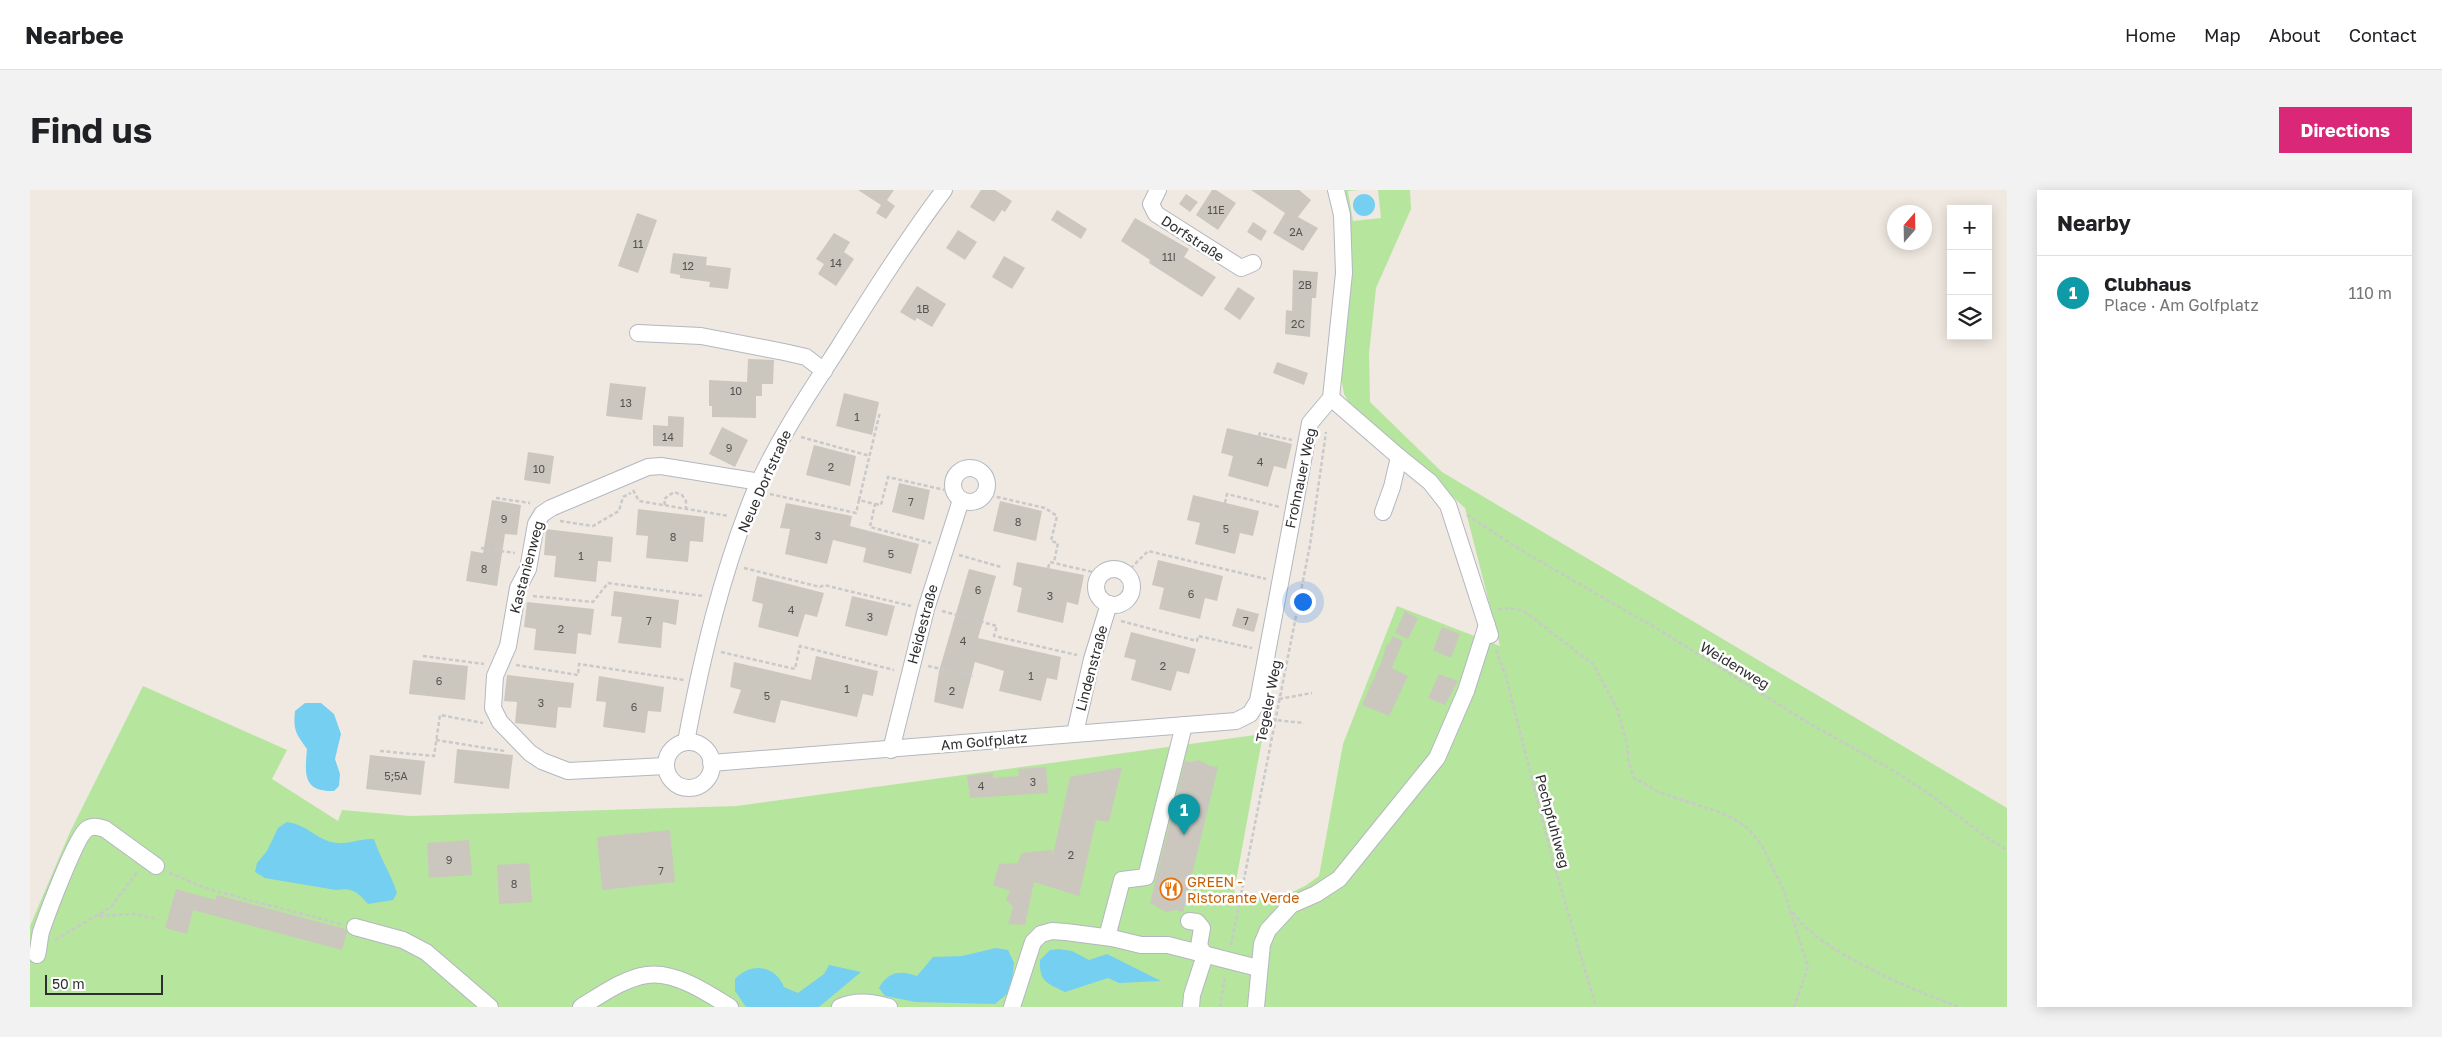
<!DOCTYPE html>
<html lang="en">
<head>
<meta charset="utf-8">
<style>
	body { margin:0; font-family:"Golos Text",sans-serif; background:#f2f2f2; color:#202124 }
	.controls { position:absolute; right:15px; top:15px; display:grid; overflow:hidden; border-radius:0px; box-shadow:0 2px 12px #0003 }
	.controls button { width:45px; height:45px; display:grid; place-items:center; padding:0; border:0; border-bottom:1px solid #e0e0e0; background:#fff; color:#202124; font:25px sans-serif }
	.compass { position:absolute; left:1857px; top:15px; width:45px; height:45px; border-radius:50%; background:#fff; box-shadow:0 2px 12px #0003; rotate:20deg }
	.scale { position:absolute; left:15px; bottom:12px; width:118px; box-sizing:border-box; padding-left:5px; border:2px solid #2e2e2e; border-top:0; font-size:14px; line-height:18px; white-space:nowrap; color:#2e2e2e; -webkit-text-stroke:4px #fff; paint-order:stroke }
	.you { position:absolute; left:1272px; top:411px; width:18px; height:18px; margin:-12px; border:4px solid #fff; border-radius:50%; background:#1a73e8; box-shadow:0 0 0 8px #1a73e833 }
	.badge { display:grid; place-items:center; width:32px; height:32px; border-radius:50%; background:#db2777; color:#fff; font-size:16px; font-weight:700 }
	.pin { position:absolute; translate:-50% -41px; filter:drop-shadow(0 1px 2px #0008) }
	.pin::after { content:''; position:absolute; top:26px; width:18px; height:15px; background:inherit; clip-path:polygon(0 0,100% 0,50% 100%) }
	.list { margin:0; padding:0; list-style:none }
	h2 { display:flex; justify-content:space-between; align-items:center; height:65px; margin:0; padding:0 20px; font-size:21px }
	h2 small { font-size:16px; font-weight:400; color:#757577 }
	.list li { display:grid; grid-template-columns:32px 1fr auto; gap:15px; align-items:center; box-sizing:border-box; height:75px; padding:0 20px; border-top:1px solid #e0e0e0 }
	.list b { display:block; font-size:19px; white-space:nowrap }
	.list p { margin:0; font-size:16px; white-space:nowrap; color:#757577 }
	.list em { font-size:16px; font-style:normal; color:#757577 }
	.icon { flex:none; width:28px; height:28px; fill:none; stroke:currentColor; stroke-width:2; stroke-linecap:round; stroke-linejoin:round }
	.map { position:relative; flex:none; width:1977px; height:817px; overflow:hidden; border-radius:0px }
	header { display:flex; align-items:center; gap:30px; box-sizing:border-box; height:70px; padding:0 25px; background:#fff; border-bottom:1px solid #e0e0e0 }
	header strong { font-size:24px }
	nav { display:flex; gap:28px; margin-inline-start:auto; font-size:18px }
	.intro { display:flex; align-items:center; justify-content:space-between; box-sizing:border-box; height:120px; padding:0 30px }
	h1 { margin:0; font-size:35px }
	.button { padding:12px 22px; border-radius:0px; background:#db2777; color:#fff; font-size:18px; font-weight:700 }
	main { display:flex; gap:30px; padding:0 30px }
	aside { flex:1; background:#fff; border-radius:0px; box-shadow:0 2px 12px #0003 }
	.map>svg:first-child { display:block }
	.green { fill:#b6e59e }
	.water { fill:#75cff0 }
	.building { fill:#cbc7bf }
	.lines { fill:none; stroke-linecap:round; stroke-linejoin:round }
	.minor-casing { stroke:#b4b7c1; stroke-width:18 }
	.path { stroke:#c9c9c9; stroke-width:2.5; stroke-dasharray:4 2.5; stroke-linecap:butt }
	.minor { stroke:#fff; stroke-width:16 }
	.labels { text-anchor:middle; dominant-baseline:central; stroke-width:5; stroke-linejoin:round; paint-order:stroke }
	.number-label { font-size:11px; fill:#555452 }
	.street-label { font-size:14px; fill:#2e2e2e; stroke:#fff }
	.food-label { font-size:14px; fill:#c56008; stroke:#fff; text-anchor:start }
</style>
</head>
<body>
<header>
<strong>Nearbee</strong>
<nav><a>Home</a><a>Map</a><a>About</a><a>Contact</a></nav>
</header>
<div class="intro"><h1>Find us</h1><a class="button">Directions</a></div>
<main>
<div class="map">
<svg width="1977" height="817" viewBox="0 0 1977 817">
	<rect width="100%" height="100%" fill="#efe9e1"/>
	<polygon class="green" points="1315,0 1330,0 1318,1 1323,31 1351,28 1348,0 1380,0 1381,19 1346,98 1339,164 1340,212 1412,282 1977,618 1977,817 0,817 0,736 40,642 113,496 257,560 242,589 308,631 312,620 380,626 707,616 1233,544 1204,702 1245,710 1275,696 1289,686 1313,554 1367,416 1470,456 1435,318 1319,213 1314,204 1311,188 1319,35"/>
	<g class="water">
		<circle cx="1334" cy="15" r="11"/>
		<path d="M275,513H291L304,524L311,544L305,569L310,584L309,596L304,601C272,602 275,583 277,559C266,543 263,541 265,521Z"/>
		<path d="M257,632C277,635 284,647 301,652C316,656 330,648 344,649C350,668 361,684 367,703L363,710L338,714C328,702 322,697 306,700L235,688L225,682L227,673L237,661L248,638Z"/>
		<path d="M966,758L978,760L984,773L982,789L977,804L965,814L886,812L855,806L849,798C858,781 871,780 887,786L903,767L932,766Z"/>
		<path d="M1029,759L1042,761L1059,770L1077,764L1131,791L1089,793L1078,788L1035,802C1017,793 1009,792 1010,770L1020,760Z"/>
		<path d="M799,775L831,782L789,817H716L705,801V789C721,772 745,775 754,797L768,803L794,784Z"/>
	</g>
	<g class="building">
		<polygon points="828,0 864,0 857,10 865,16 856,29 846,23 851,15"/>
		<polygon points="951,0 965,0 982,11 975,22 972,20 964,32 940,17"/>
		<polygon points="1182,0 1186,0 1206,13 1188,40 1166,25"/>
		<polygon points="1221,0 1269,0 1281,10 1268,27 1288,38 1273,61 1243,43 1255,23"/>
		<polygon points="1156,4 1168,12 1160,22 1149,14"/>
		<polygon points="1027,20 1057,39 1051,49 1021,30"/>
		<polygon points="607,23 627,30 608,83 588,76"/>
		<polygon points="1105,28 1159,59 1154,67 1186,87 1172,107 1119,73 1120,70 1091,51"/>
		<polygon points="1223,32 1237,41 1231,51 1217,42"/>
		<polygon points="928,40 947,52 935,70 916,58"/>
		<polygon points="804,43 820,52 814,62 824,69 806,96 788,84 794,74 786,69"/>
		<polygon points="643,63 677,67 676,75 701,78 698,99 679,97 680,92 650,88 650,85 640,83"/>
		<polygon points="974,66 995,78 982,99 962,87"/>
		<polygon points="1263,80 1288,82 1286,108 1282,108 1280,147 1255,144 1256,120 1262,121"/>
		<polygon points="887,96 916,114 902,137 887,128 885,131 870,122"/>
		<polygon points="1208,97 1225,108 1210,130 1194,119"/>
		<polygon points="718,169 744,170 743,194 732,194 732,206 726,206 726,228 682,227 682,216 679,216 679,190 717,192"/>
		<polygon points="1247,172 1278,183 1274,195 1243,183"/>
		<polygon points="580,193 616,197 612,230 576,226"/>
		<polygon points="814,203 849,212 842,245 806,236"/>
		<polygon points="638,226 654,227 653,257 623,256 623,235 638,236"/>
		<polygon points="692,237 718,250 705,277 679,264"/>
		<polygon points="1197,238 1262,254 1256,279 1244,276 1238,297 1198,286 1203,266 1191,263"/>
		<polygon points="784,255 826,266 820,296 776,285"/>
		<polygon points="498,262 524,266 520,294 494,290"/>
		<polygon points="869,293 900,300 894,330 862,322"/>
		<polygon points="1163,305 1229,321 1223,346 1210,343 1205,364 1165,354 1170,333 1157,330"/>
		<polygon points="462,310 491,315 487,345 475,344 467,396 436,391 441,361 453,363"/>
		<polygon points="970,311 1012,321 1006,351 963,341"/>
		<polygon points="756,313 822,326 820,336 889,354 881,384 833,372 836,358 803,350 797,374 755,364 760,339 750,338"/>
		<polygon points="608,319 675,327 673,352 660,351 658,372 616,368 618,346 606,345"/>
		<polygon points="516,339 583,347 581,372 568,371 566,392 524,387 526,366 514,365"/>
		<polygon points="1128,370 1193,386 1187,411 1175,408 1170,429 1129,419 1134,398 1122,395"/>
		<polygon points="987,372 1054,385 1048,415 1037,412 1033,433 987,422 992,398 983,395"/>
		<polygon points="939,379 966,386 948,448 1031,467 1027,490 1017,488 1011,511 969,501 974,481 945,472 933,519 904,512 909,481"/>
		<polygon points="727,386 794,403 787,427 775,424 768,447 728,437 733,414 722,411"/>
		<polygon points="584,401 649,410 646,435 633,432 631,458 588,453 592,427 581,426"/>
		<polygon points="822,406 865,416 857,446 815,436"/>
		<polygon points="497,412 564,419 561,445 548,443 546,464 504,460 506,439 494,437"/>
		<polygon points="1207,418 1229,424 1224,442 1202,436"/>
		<polygon points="1375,421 1388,428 1378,449 1365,443"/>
		<polygon points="1412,437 1430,444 1421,468 1403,460"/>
		<polygon points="1101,442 1166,459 1159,484 1147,481 1141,501 1101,490 1106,470 1094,467"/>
		<polygon points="1363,446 1373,451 1362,478 1378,486 1359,526 1332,515 1351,473 1357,454 1359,454"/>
		<polygon points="786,466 848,481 843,506 833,504 827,527 751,510 745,533 703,523 711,500 700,497 704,472 781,490"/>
		<polygon points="383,470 438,476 435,510 379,504"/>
		<polygon points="1409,484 1428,491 1415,515 1398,508"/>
		<polygon points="477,485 544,493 541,518 528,517 526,538 485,533 487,512 474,511"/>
		<polygon points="569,486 634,497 631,522 618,521 615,543 573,537 576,512 566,511"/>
		<polygon points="427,559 483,565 479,599 424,593"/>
		<polygon points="340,565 395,571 391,605 336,599"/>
		<polygon points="1169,570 1180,576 1188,577 1153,722 1146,720 1136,722 1120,713 1155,571 1161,572"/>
		<polygon points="1016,577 1018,603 940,608 937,586 963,583 963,588 989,586 988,579"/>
		<polygon points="1092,577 1079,632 1066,630 1049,706 1004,692 995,735 978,734 983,717 976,710 980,701 963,695 969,674 988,673 991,663 1022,660 1023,665 1040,587"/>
		<polygon points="640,640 645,692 572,700 567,647"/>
		<polygon points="439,650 442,685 399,688 397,653"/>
		<polygon points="499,673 502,712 469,714 467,675"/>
		<polygon points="146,699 185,710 187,705 315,739 317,742 312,760 163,720 157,744 135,738"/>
	</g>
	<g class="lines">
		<g class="minor-casing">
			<g id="minor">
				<polyline points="1128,0 1121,14 1126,24 1211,78 1223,73"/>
				<polyline points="608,143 671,146 754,162 776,167 794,181"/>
				<polyline points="1301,208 1369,267 1362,297 1353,322"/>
				<polyline points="1369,267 1400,292 1418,315 1460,445"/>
				<circle cx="940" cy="295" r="17"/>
				<circle cx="1084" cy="397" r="18"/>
				<polyline points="1045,543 1062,469 1079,414"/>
				<path d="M656,552C672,466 692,382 725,301C747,251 777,206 807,160C841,106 875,52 914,0"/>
				<circle cx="659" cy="575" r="23"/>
				<polyline points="861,560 896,419 931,310"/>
				<polyline points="681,573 1206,531 1220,524 1228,511 1280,233 1301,208 1314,83 1312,25 1306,0"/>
				<polyline points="636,576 538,581 512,571 500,563 470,532 463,518 465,486 478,456 488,398 498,379 506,334 512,324 521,318 618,277 631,276 730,292"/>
				<polyline points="1159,731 1167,732 1172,738 1169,756 1175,765 1162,805 1161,817"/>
				<polyline points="325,737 373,750 396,762 460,817"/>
				<polyline points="1077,747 1092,690 1116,687 1154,535"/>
				<path d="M7,765C9,758 9,750 11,742C16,727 46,646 57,639C63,635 68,637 75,639L126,676"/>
				<path d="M551,817C571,805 594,788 617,785C645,781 678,803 700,817"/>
				<path d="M810,817C826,810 843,812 859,817"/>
				<polyline points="982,817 1003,752 1011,744 1022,741 1036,742 1082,748 1111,755 1138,755 1228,778"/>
				<polyline points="1226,817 1232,754 1238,740 1261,715 1286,704 1309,689 1407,568 1436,501 1457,435"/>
			</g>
		</g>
		<g class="path">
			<polyline points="1229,246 1230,243 1262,250"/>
			<polyline points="771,247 840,266"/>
			<polyline points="603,300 609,311 699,326"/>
			<polyline points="740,304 826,323 829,310 845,314 840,337 901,353"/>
			<polyline points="954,304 1015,318 1027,326 1021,351 1028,353 1024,372"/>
			<polyline points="466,308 500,313"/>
			<polyline points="829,310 850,222"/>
			<polyline points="1195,313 1197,304 1250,317"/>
			<polyline points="845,314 851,315 858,287 919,301"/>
			<polyline points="635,315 634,309 644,302 652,305 656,311 656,318"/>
			<polyline points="1437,325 1494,362 1631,441 1777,532 1864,581 1899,604 1956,647 1977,660"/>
			<polyline points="530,331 563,336 589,321 593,307 601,303"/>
			<polyline points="451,358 485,363"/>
			<polyline points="929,365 971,377"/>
			<polyline points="714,378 790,397 794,395 881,416"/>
			<polyline points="1018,378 1020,372 1071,384"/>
			<polyline points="1096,383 1118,361 1236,389"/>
			<polyline points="503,406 563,412 578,393 673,406"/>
			<polyline points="1468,419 1480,418 1494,421 1564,475 1587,519 1597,553 1599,574 1604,588 1631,603 1692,623 1707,631 1719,639 1732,656 1754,701 1778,777 1764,817"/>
			<polyline points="912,421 967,436 964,446 1047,465"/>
			<polyline points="1091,431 1167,451 1168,446 1222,458"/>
			<polyline points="1466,460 1476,487 1522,668 1566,817"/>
			<polyline points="691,462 765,479 770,456 864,480"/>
			<polyline points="393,466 454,474"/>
			<polyline points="486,475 548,485 549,474 654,490"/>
			<polyline points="898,476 943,486"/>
			<polyline points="1249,509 1282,503"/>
			<polyline points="1235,529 1274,533"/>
			<polyline points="406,550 475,561"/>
			<polyline points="350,561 404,566 410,525 453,533"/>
			<polyline points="139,683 181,700 311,734"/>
			<path d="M1763,722C1785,760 1886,801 1929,817"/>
			<polyline points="69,726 104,724 128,729"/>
			<polyline points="25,750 81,717 107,682"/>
			<polyline points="1201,755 1280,355 1296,242"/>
			<polyline points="1190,817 1195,785"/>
		</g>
		<use href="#minor" class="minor"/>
	</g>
	<defs>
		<g id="restaurant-ring" transform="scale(1.125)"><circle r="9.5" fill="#fff" stroke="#e8710a" stroke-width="1.5"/><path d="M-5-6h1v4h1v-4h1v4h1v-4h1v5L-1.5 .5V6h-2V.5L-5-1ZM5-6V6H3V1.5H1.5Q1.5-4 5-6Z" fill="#e8710a"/></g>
	</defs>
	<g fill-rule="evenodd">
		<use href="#restaurant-ring" x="1141" y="699"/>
	</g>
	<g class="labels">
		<g class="number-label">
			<text x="1186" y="19">11E</text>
			<text x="1266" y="41">2A</text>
			<text x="608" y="53">11</text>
			<text x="1139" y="66">11I</text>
			<text x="806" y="72">14</text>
			<text x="658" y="75">12</text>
			<text x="1275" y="94">2B</text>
			<text x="893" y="118">1B</text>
			<text x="1268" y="133">2C</text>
			<text x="706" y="200">10</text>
			<text x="596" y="212">13</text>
			<text x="827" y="226">1</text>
			<text x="638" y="246">14</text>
			<text x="699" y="257">9</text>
			<text x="1230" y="271">4</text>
			<text x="801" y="276">2</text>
			<text x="509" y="278">10</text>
			<text x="881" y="311">7</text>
			<text x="474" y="328">9</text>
			<text x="988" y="331">8</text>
			<text x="1196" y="338">5</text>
			<text x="788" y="345">3</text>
			<text x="643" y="346">8</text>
			<text x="861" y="363">5</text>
			<text x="551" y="365">1</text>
			<text x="454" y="378">8</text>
			<text x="948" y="399">6</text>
			<text x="1161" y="403">6</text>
			<text x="1020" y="405">3</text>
			<text x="761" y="419">4</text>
			<text x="840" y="426">3</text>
			<text x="619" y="430">7</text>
			<text x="1216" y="430">7</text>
			<text x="531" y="438">2</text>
			<text x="933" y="450">4</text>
			<text x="1133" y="475">2</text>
			<text x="1001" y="485">1</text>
			<text x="409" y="490">6</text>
			<text x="817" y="498">1</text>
			<text x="922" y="500">2</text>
			<text x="737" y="505">5</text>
			<text x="511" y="512">3</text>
			<text x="604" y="516">6</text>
			<text x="366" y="585">5;5A</text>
			<text x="1003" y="591">3</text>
			<text x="951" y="595">4</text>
			<text x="1041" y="664">2</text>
			<text x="419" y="669">9</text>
			<text x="631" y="680">7</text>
			<text x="484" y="693">8</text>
		</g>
		<g class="street-label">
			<text transform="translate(1163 48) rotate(33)">Dorfstraße</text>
			<text transform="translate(1270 288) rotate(-78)">Frohnauer Weg</text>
			<text transform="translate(734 291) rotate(-66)">Neue Dorfstraße</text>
			<text transform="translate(496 377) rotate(-75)">Kastanienweg</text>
			<text transform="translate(892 434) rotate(-75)">Heidestraße</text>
			<text transform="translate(1705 475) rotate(31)">Weidenweg</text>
			<text transform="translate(1061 478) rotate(-75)">Lindenstraße</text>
			<text transform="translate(1238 511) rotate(-79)">Tegeler Weg</text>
			<text transform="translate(954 551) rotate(-5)">Am Golfplatz</text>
			<text transform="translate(1523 631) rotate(75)">Pechpfuhlweg</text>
		</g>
		<g class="food-label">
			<text x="1157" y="691">GREEN -<tspan x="1157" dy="16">Ristorante Verde</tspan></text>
		</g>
	</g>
</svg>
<div class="controls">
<button>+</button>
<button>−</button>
<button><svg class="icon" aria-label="layers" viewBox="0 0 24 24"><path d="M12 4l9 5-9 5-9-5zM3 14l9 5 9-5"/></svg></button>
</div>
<svg class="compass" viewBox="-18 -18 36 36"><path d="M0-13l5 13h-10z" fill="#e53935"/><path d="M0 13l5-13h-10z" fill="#757577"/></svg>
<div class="scale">50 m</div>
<div class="you"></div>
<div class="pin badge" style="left:1154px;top:645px;background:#0f9aa8">1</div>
</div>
<aside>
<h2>Nearby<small></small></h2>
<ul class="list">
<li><span class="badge" style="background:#0f9aa8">1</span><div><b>Clubhaus</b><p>Place · Am Golfplatz</p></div><em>110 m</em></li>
</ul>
</aside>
</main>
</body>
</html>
